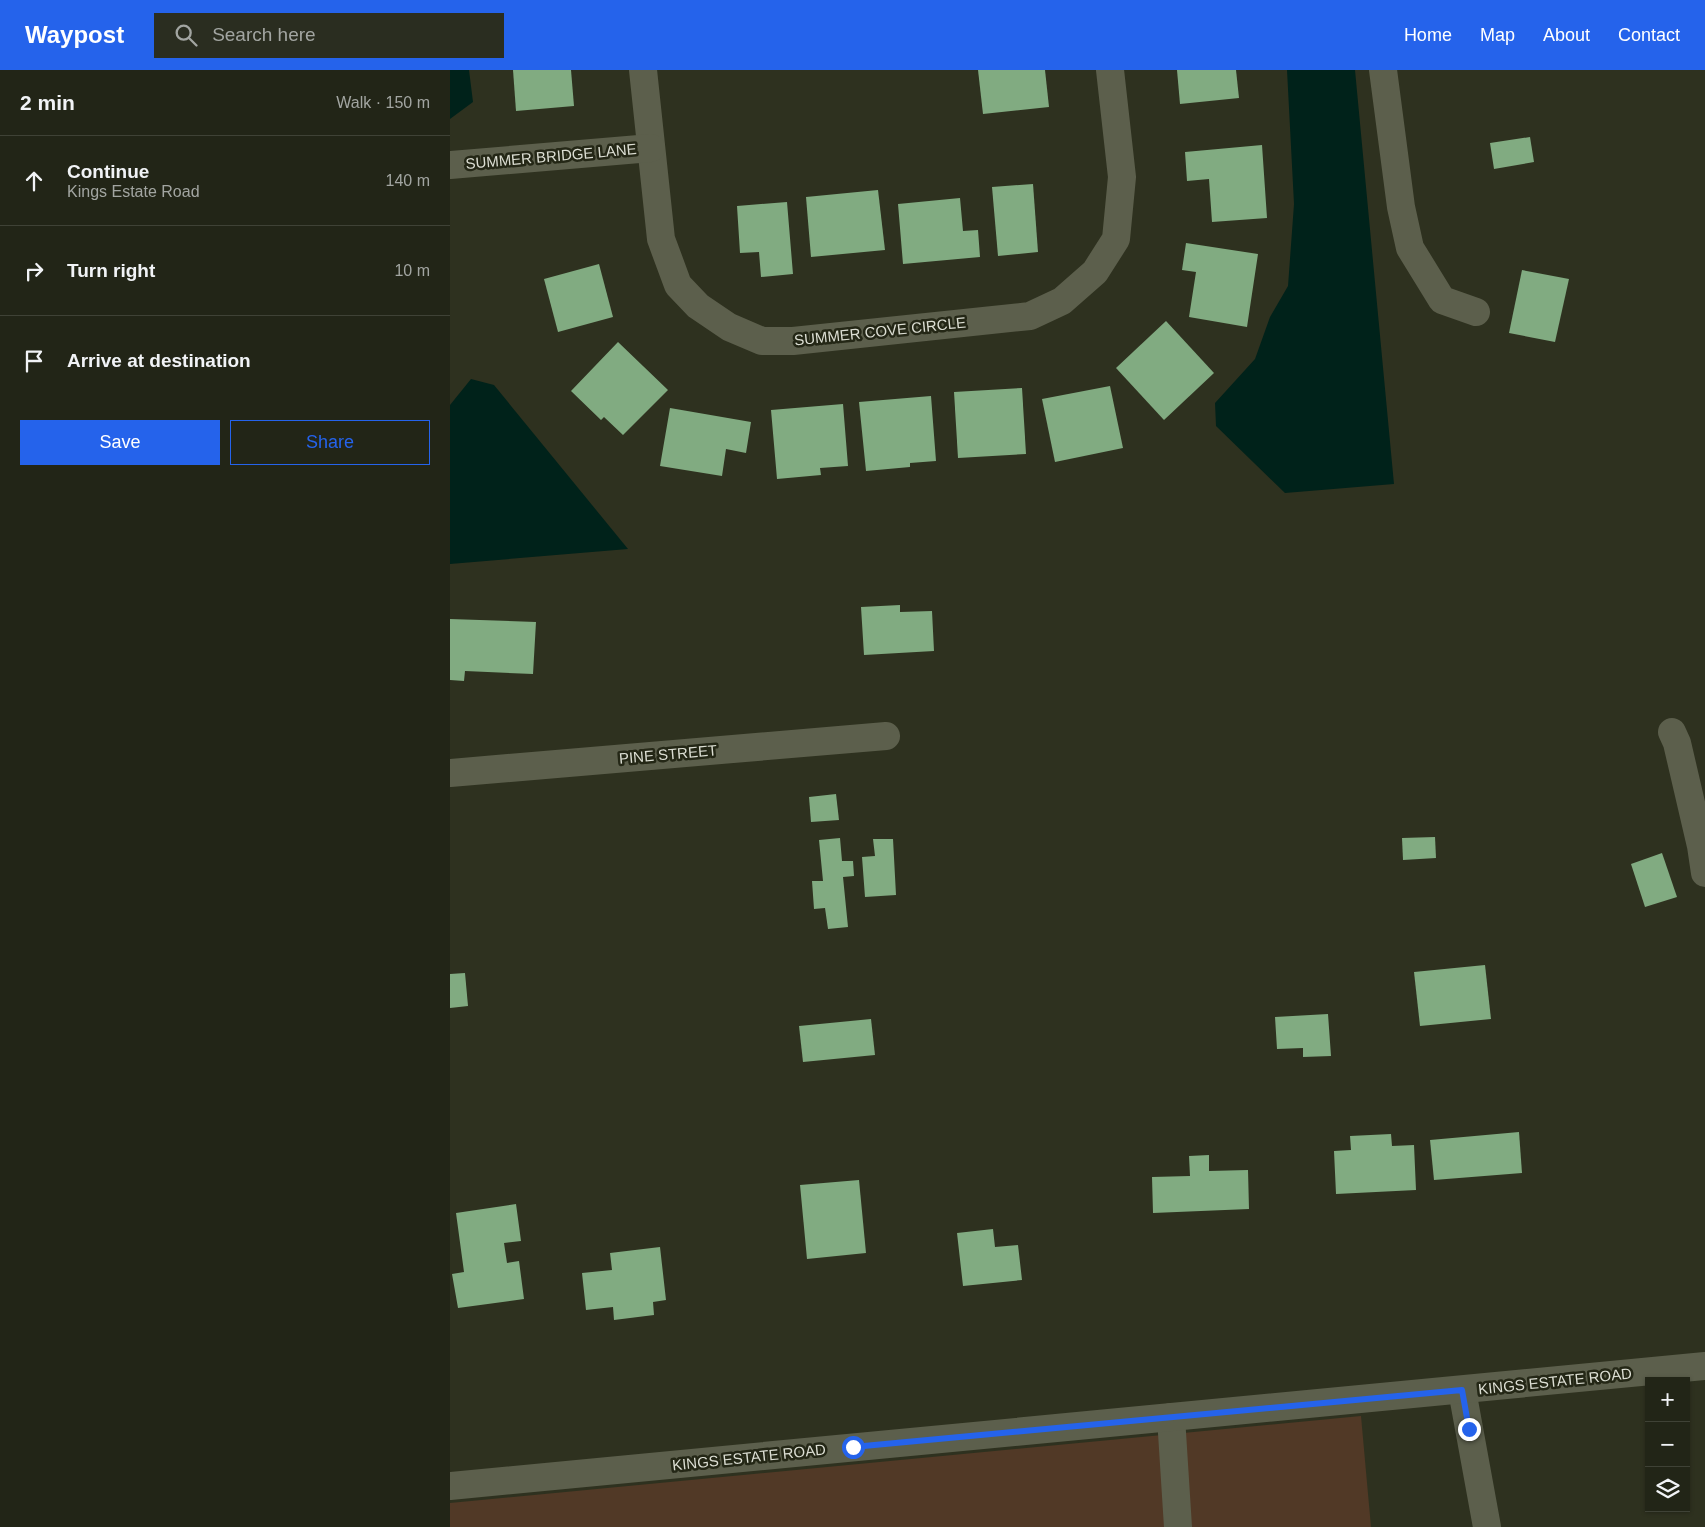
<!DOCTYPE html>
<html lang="en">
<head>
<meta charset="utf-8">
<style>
	body { margin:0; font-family:Helvetica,sans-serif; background:#2a2d20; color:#f1f3f6 }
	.controls { position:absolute; right:15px; bottom:15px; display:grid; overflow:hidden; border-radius:0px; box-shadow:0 1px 4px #0004 }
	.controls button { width:45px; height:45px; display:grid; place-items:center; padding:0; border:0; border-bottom:1px solid #3f4236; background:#222517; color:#f1f3f6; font:25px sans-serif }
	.stop { position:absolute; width:15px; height:15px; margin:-11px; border:4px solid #2563eb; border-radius:50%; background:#fff }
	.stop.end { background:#2563eb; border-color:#fff; box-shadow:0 1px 5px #0008 }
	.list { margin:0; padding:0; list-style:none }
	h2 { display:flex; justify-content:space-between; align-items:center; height:65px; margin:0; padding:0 20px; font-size:21px }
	h2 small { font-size:16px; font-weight:400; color:#a2a5a1 }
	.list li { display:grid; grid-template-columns:32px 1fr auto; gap:15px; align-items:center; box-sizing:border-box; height:90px; padding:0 20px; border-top:1px solid #3f4236 }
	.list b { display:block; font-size:19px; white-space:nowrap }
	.list p { margin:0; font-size:16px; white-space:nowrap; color:#a2a5a1 }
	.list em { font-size:16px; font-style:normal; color:#a2a5a1 }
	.actions { display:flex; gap:10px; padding:15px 20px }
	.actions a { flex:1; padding:11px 0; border:1px solid #2563eb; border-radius:0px; text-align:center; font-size:18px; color:#2563eb }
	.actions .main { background:#2563eb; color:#fff }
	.icon { flex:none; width:28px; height:28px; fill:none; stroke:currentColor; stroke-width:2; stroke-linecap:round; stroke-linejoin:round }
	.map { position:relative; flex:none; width:1255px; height:1457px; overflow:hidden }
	header { display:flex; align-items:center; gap:30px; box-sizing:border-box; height:70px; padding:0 25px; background:#2563eb; color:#fff }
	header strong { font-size:24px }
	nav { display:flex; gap:28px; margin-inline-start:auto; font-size:18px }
	.search { width:350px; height:45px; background:#2a2d20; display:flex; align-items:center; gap:12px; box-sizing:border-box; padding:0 18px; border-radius:0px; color:#a2a5a1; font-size:19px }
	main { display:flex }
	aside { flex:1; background:#222517 }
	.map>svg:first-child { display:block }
	.green { fill:#513926 }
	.water { fill:#00221a }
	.building { fill:#81ab81 }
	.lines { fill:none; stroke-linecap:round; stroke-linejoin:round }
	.minor { stroke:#5c5f4c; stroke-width:28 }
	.route { stroke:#2563eb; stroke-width:6 }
	.labels { text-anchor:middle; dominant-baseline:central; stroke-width:5; stroke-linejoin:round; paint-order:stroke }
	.street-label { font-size:15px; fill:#dcded3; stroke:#242716 }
</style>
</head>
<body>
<header>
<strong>Waypost</strong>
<div class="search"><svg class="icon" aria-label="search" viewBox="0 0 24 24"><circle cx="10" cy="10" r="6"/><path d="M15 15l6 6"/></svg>Search here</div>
<nav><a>Home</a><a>Map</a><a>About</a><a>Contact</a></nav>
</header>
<main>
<aside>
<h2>2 min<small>Walk · 150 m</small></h2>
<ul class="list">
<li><svg class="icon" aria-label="ahead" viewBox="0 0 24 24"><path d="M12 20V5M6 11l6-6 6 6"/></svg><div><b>Continue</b><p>Kings Estate Road</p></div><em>140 m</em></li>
<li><svg class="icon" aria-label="right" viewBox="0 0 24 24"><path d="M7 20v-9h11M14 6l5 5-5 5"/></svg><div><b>Turn right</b></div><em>10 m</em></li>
<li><svg class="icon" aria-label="arrive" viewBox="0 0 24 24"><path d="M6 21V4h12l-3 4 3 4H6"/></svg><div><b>Arrive at destination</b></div></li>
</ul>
<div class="actions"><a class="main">Save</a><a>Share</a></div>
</aside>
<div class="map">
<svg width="1255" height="1457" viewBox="0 0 1255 1457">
	<rect width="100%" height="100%" fill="#2e311f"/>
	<polygon class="green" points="911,1346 921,1457 0,1457 0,1433"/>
	<g class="water">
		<polygon points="0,0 19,0 23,32 0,49"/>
		<polygon points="837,0 905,0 944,414 835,423 766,356 765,333 805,289 820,247 838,216 844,134"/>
		<polygon points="21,309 44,315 178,479 0,494 0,335"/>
	</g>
	<g class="building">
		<polygon points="63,0 121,0 124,36 66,41"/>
		<polygon points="528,0 595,0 599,37 533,44"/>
		<polygon points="727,0 786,0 789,28 730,34"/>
		<polygon points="1080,67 1084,92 1044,99 1040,73"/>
		<polygon points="812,75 817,148 762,152 759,109 737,111 735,82"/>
		<polygon points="583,114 588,182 548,186 542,117"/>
		<polygon points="428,120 435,180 361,187 356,127"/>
		<polygon points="510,128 513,161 528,160 530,187 453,194 448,134"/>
		<polygon points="337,132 343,204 311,207 309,182 290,183 287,136"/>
		<polygon points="736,173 808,184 797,257 739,247 746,202 732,200"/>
		<polygon points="149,194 163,247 108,262 94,209"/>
		<polygon points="1072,200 1119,209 1105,272 1059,263"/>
		<polygon points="716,251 764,303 714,350 666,298"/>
		<polygon points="168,272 218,320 173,365 154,347 151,350 121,321"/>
		<polygon points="660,316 673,378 605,392 592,329"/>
		<polygon points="572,318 576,384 508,388 504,322"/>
		<polygon points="481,326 486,391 460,393 460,397 416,401 409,332"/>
		<polygon points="393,334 398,396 370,398 371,405 327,409 321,340"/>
		<polygon points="220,338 301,352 296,383 276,379 272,406 210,396"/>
		<polygon points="450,535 450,542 482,541 484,581 414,585 411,537"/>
		<polygon points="0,549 86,552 83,604 15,601 14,611 0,610"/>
		<polygon points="386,724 389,750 361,752 359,727"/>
		<polygon points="985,767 986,788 953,790 952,768"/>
		<polygon points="390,768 392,791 403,791 404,806 393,807 398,857 378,859 375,838 364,839 362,811 373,811 369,770"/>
		<polygon points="423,769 443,769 446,825 415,827 412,787 425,786"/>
		<polygon points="1212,783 1227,827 1195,837 1181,794"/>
		<polygon points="1035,895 1041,949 970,956 964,902"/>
		<polygon points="15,903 18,936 0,938 0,904"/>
		<polygon points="878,944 881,986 853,987 853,978 827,979 825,947"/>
		<polygon points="421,949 425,985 353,992 349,956"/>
		<polygon points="1069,1062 1072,1103 984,1110 980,1070"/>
		<polygon points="941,1064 942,1076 964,1075 966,1120 886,1124 884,1081 901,1080 900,1066"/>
		<polygon points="759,1085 759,1101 798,1100 799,1139 703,1143 702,1107 740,1106 739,1086"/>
		<polygon points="409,1110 416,1183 357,1189 350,1115"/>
		<polygon points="66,1134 71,1171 54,1173 57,1193 69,1191 74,1229 8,1238 2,1204 14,1202 6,1143"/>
		<polygon points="543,1159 545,1177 568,1175 572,1210 513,1216 507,1163"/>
		<polygon points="210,1177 216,1230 203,1232 204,1245 164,1250 163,1237 136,1240 132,1203 162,1200 160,1183"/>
	</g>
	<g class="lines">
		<g class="minor">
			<polyline points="193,0 211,169 228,215 248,236 279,257 312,271 343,271 580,246 612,231 645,202 666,169 672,107 660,0"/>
			<polyline points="933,0 951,137 960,178 992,230 1026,242"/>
			<polyline points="0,95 201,78"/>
			<polyline points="1222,662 1227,673 1251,776 1255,803"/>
			<polyline points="0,703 436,666"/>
			<polyline points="1012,1320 1037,1457"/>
			<polyline points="721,1347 728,1457"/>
			<polyline points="0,1416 1255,1296"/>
		</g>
	</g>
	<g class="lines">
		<polyline class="route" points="403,1377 1012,1320 1019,1359"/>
	</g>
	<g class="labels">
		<g class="street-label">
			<text transform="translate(101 86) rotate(-5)">SUMMER BRIDGE LANE</text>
			<text transform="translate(430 261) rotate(-6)">SUMMER COVE CIRCLE</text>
			<text transform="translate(218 684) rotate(-5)">PINE STREET</text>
			<text transform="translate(1105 1311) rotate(-6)">KINGS ESTATE ROAD</text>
			<text transform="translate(299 1387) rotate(-6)">KINGS ESTATE ROAD</text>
		</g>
	</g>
</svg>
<div class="controls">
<button>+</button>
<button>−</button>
<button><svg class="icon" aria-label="layers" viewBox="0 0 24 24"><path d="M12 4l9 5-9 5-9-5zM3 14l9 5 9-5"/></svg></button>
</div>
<div class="stop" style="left:403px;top:1377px"></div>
<div class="stop end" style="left:1019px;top:1359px"></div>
</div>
</main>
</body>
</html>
